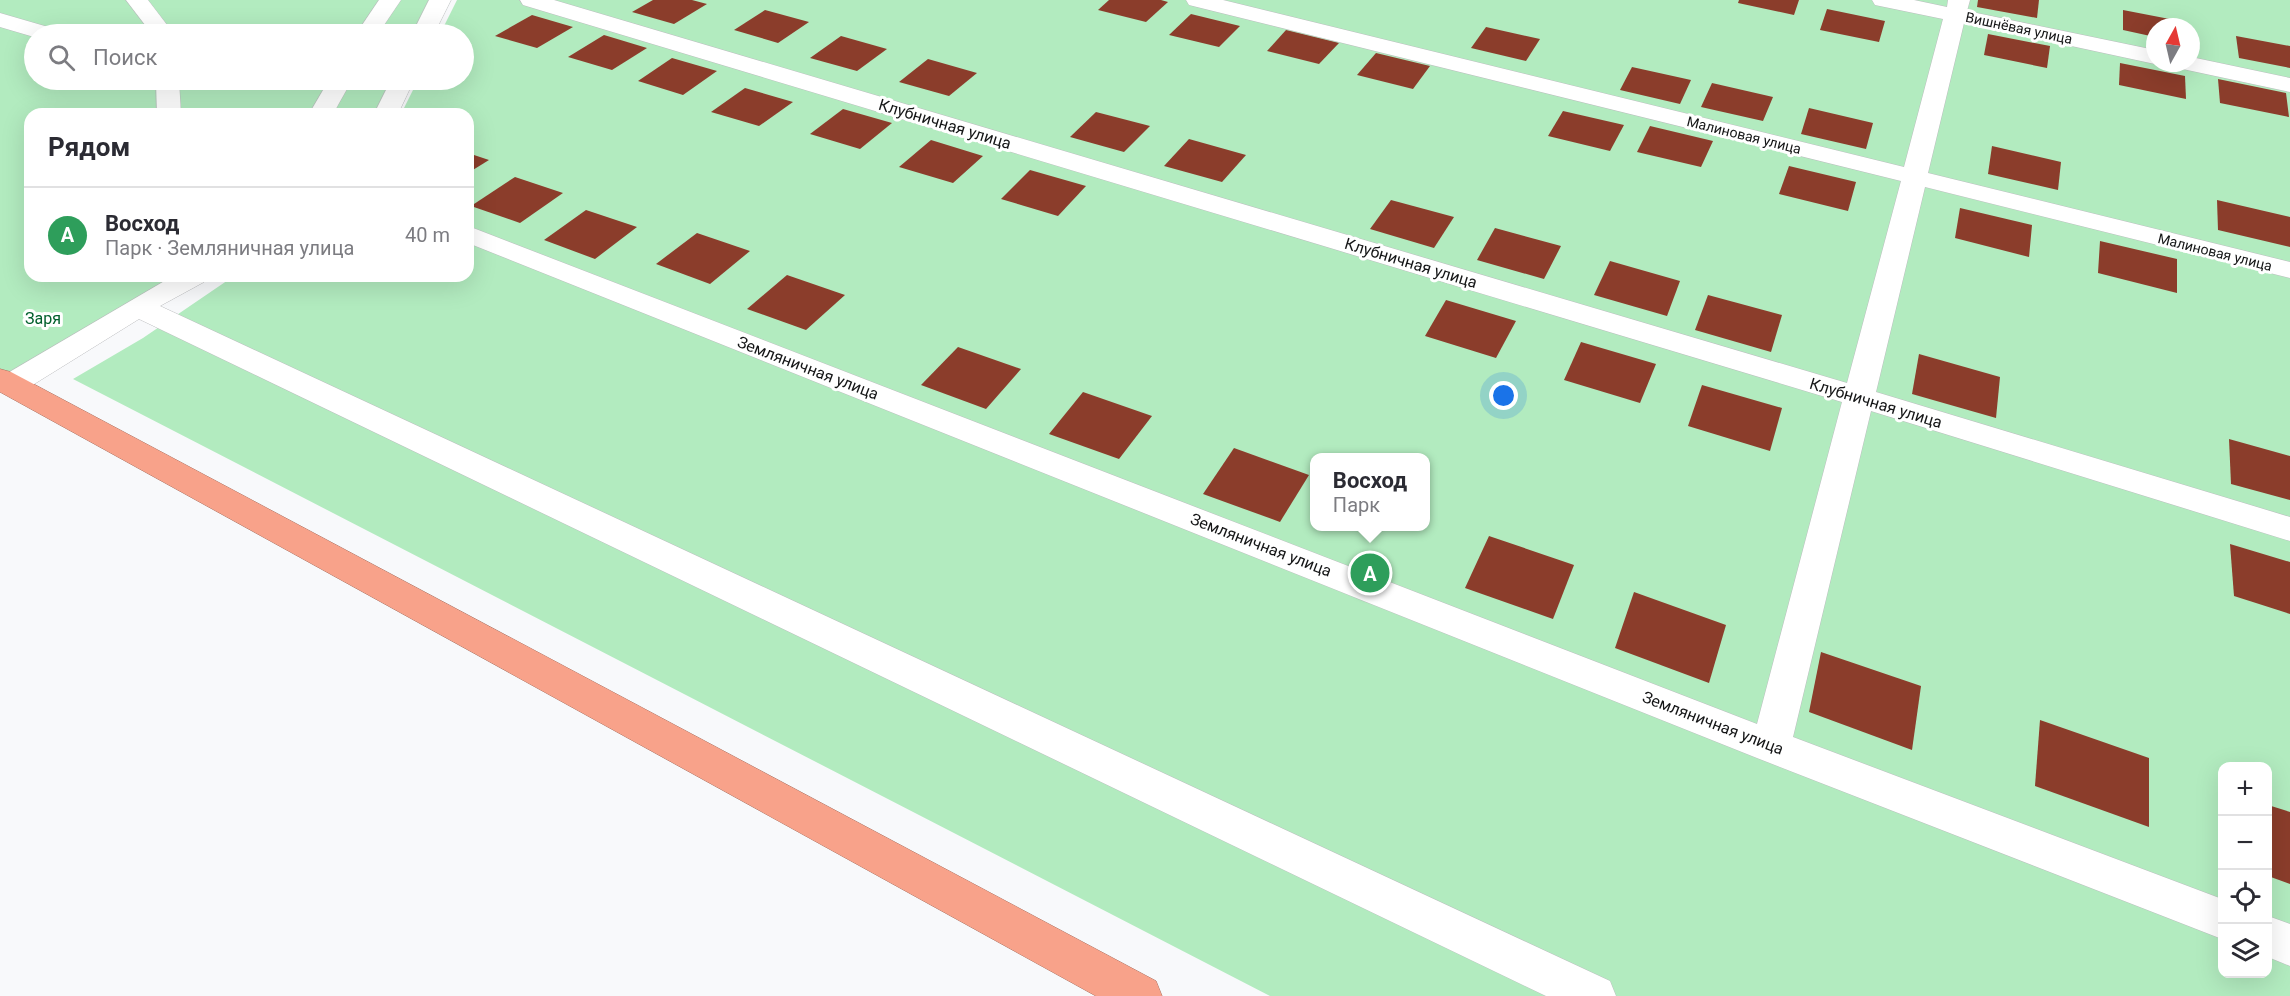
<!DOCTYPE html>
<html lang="ru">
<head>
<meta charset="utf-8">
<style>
	body { margin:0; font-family:Roboto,sans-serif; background:#f7f7f7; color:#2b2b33 }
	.controls { position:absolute; right:18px; bottom:18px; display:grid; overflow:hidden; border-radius:12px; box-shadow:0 6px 24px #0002 }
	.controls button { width:54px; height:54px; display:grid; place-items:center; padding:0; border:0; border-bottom:2px solid #e1e1e2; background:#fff; color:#2b2b33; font:30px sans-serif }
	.compass { position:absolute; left:2146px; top:18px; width:54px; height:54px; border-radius:50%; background:#fff; box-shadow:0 6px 24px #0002; rotate:8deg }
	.you { position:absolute; left:1504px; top:396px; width:21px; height:21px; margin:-15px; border:4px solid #fff; border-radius:50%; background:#1a73e8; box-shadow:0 0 0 9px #1a73e833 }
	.badge { display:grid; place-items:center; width:39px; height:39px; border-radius:50%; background:#2563eb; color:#fff; font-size:20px; font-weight:700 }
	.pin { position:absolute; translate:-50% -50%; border:3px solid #fff; box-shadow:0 2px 6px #0006 }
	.popup { position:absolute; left:1310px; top:453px; width:120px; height:78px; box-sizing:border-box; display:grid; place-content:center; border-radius:12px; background:#fff; filter:drop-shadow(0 2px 4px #0005); font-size:20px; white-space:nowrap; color:#7c7c81 }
	.popup b { font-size:22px; color:#2b2b33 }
	.popup::after { content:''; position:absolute; left:50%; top:100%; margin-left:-12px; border:12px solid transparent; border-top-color:#fff }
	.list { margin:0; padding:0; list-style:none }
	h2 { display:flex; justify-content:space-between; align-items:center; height:78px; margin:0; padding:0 24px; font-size:26px }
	h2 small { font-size:20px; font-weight:400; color:#7c7c81 }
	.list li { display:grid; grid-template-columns:39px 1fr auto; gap:18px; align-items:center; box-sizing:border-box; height:96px; padding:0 24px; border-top:2px solid #e1e1e2 }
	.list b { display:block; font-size:22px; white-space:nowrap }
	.list p { margin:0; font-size:20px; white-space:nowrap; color:#7c7c81 }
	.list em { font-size:20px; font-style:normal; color:#7c7c81 }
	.icon { flex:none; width:33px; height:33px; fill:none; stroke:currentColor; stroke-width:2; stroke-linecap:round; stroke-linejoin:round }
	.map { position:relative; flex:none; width:2290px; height:996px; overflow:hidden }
	.search { position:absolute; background:#fff; box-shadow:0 6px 24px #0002; left:24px; top:24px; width:450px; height:66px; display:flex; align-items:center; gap:15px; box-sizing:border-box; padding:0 21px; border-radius:33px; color:#7c7c81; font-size:22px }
	.panel { position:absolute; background:#fff; box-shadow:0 6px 24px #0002; left:24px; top:108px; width:450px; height:174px; border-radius:18px }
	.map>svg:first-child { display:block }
	.green { fill:#b2ebbf; fill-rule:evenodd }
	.building { fill:#8b3d2b }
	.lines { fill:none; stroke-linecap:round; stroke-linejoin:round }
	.street-casing { stroke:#bdbec0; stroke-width:1 }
	.highway-casing { stroke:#a87161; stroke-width:1 }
	.street { fill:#fff; fill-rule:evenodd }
	.highway { fill:#f8a28a; fill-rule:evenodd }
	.labels { text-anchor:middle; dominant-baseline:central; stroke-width:6; stroke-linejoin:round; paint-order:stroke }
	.far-street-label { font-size:14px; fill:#141516; stroke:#fff }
	.street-label { font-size:16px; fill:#141516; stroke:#fff }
	.park-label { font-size:16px; fill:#02602d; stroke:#fff }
</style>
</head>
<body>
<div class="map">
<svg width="2290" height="996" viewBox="0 0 2290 996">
	<rect width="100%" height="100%" fill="#f8f9fb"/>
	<g class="green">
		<polygon points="0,0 451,0 433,34 34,34 34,80 409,80 390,114 30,114 30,276 199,276 0,379"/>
		<path d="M457,0H2290V996H1270L73,379L143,338L234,276H468V114H401L418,80H464V34H440ZM2155,27H2191V63H2155ZM1314,458H1426V526H1314ZM2222,766H2268V974H2222Z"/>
	</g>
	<g class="building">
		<polygon points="653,0 692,0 707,4 674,24 632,12"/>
		<polygon points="1109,0 1161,0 1168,2 1146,22 1098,10"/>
		<polygon points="1739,0 1799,0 1794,15 1738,3"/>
		<polygon points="1978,0 2039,0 2037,18 1977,7"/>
		<polygon points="1827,9 1885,21 1879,42 1820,30"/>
		<polygon points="765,10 809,22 778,43 734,30"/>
		<polygon points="2123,10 2185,22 2185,27 2155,27 2155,37 2123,30"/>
		<polygon points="1191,14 1240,26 1219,47 1169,35"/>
		<polygon points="532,15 573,27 537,48 495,36"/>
		<polygon points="1486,27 1540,39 1526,61 1471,48"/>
		<polygon points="1286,30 1339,43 1319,64 1267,51"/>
		<polygon points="1988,34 2050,46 2047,68 1984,55"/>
		<polygon points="604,35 647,48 612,70 568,57"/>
		<polygon points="841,36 887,49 857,71 810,58"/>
		<polygon points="2236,36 2290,46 2290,68 2239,58"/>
		<polygon points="1376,53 1430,66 1413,89 1357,75"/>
		<polygon points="672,58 717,71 683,95 638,81"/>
		<polygon points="928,59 977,73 949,96 899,82"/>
		<polygon points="2120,63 2185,76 2186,99 2119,85"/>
		<polygon points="1632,67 1691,80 1680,104 1620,90"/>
		<polygon points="2218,79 2286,93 2289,117 2220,103"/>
		<polygon points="1712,83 1773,97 1763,121 1701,107"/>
		<polygon points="745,88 793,102 759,126 711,112"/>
		<polygon points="1809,108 1873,123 1866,149 1801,134"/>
		<polygon points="843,109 892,123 860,149 810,134"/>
		<polygon points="1563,111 1624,125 1610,151 1548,136"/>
		<polygon points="1096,112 1150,126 1124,152 1070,137"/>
		<polygon points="1650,126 1713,141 1701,167 1637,152"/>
		<polygon points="1189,139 1246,155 1222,182 1164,166"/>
		<polygon points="931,140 983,156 953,183 899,167"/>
		<polygon points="1992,146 2061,162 2058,190 1988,174"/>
		<polygon points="468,153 489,160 468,173"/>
		<polygon points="1789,166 1856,182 1848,211 1779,194"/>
		<polygon points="1030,170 1086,186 1058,216 1001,199"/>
		<polygon points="515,177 563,193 520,223 471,206"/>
		<polygon points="1391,200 1454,217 1434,248 1370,229"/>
		<polygon points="2217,200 2290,217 2290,247 2218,230"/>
		<polygon points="1960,208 2032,225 2029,257 1955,238"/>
		<polygon points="586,210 637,227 595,259 544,240"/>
		<polygon points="1495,228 1561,246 1544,279 1477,260"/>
		<polygon points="697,233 750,251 710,284 656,264"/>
		<polygon points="2100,241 2177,259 2177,293 2098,273"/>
		<polygon points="1610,261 1680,281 1667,316 1594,295"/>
		<polygon points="787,275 845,295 806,330 747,309"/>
		<polygon points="1708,295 1782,315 1771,352 1695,330"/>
		<polygon points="1446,300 1516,321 1496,358 1425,336"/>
		<polygon points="1581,342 1656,364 1640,403 1564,380"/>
		<polygon points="958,347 1021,369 986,409 921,385"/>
		<polygon points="1919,354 2000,377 1996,418 1912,394"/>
		<polygon points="1702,385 1782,408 1770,451 1688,426"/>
		<polygon points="1083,392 1152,416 1119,459 1049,434"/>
		<polygon points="2229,439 2290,456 2290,500 2231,484"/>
		<polygon points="1234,448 1309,475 1280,522 1203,494"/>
		<polygon points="1489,536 1574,565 1553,619 1465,588"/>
		<polygon points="2230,544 2290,562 2290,614 2234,596"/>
		<polygon points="1634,592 1726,625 1709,683 1615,648"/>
		<polygon points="1821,652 1921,686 1912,750 1809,712"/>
		<polygon points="2040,720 2149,758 2149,827 2035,786"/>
		<polygon points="2268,805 2290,812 2290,884 2268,876"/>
	</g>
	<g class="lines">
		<g class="street-casing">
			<g id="street">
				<polygon points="126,0 148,0 174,34 152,34"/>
				<polygon points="379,0 401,0 378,34 356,34"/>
				<polygon points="429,0 451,0 434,34 412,34"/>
				<polygon points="520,0 554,0 1847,383 1901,181 1189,5 1186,0 1223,0 1904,167 1943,19 1875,5 1872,0 1914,0 1947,7 1948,0 1970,0 1967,11 2155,50 2155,63 2158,63 2155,64 1964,23 1928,173 2290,262 2290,278 1925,187 1876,392 2290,517 2290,541 1871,411 1793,737 2222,899 2222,939 1757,758 468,243 468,226 1757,724 1842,402 523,5"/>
				<polygon points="0,13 55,29 58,34 34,34 34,37 0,27"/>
				<polygon points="2191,57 2290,78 2290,92 2178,68 2175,63 2191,63"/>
				<polygon points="156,80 179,80 181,114 157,114"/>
				<polygon points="329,80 352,80 333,114 309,114"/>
				<polygon points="391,80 414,80 398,114 374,114"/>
				<polygon points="173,276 208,276 204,282 160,306 1610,981 1616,996 1546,996 139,319 23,391 12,394 1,391 1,377"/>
				<polygon points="2268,916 2290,924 2290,966 2268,957"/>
			</g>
		</g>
		<g class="highway-casing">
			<polygon id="highway" points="0,369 11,372 1156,981 1162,996 1096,996 0,392"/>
		</g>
		<use href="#street" class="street"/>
		<use href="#highway" class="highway"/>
	</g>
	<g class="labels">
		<g class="far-street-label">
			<text transform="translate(2019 28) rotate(12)">Вишнёвая улица</text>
			<text transform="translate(1744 135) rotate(14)">Малиновая улица</text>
			<text transform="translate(2215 252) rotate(14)">Малиновая улица</text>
		</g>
		<g class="street-label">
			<text transform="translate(945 124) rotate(17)">Клубничная улица</text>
			<text transform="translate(1411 263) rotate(17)">Клубничная улица</text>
			<text transform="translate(808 368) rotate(21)">Земляничная улица</text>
			<text transform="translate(1876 403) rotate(17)">Клубничная улица</text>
			<text transform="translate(1261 545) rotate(21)">Земляничная улица</text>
			<text transform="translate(1713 723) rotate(21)">Земляничная улица</text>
		</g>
		<g class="park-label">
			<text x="43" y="318">Заря</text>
		</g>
	</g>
</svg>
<div class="controls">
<button>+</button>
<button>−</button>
<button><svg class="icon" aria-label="locate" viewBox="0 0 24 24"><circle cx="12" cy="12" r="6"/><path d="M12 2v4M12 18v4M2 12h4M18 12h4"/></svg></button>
<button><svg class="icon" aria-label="layers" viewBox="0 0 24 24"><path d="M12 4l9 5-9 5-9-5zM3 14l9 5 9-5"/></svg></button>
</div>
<svg class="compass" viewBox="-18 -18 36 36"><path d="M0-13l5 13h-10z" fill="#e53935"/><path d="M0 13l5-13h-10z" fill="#7c7c81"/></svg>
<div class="you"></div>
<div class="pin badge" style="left:1370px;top:573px;background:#2e9e5b">A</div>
<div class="popup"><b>Восход</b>Парк</div>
<div class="search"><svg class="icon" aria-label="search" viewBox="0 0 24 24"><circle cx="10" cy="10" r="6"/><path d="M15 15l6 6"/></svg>Поиск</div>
<section class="panel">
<h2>Рядом<small></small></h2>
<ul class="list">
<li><span class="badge" style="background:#2e9e5b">A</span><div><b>Восход</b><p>Парк · Земляничная улица</p></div><em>40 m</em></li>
</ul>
</section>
</div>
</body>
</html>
